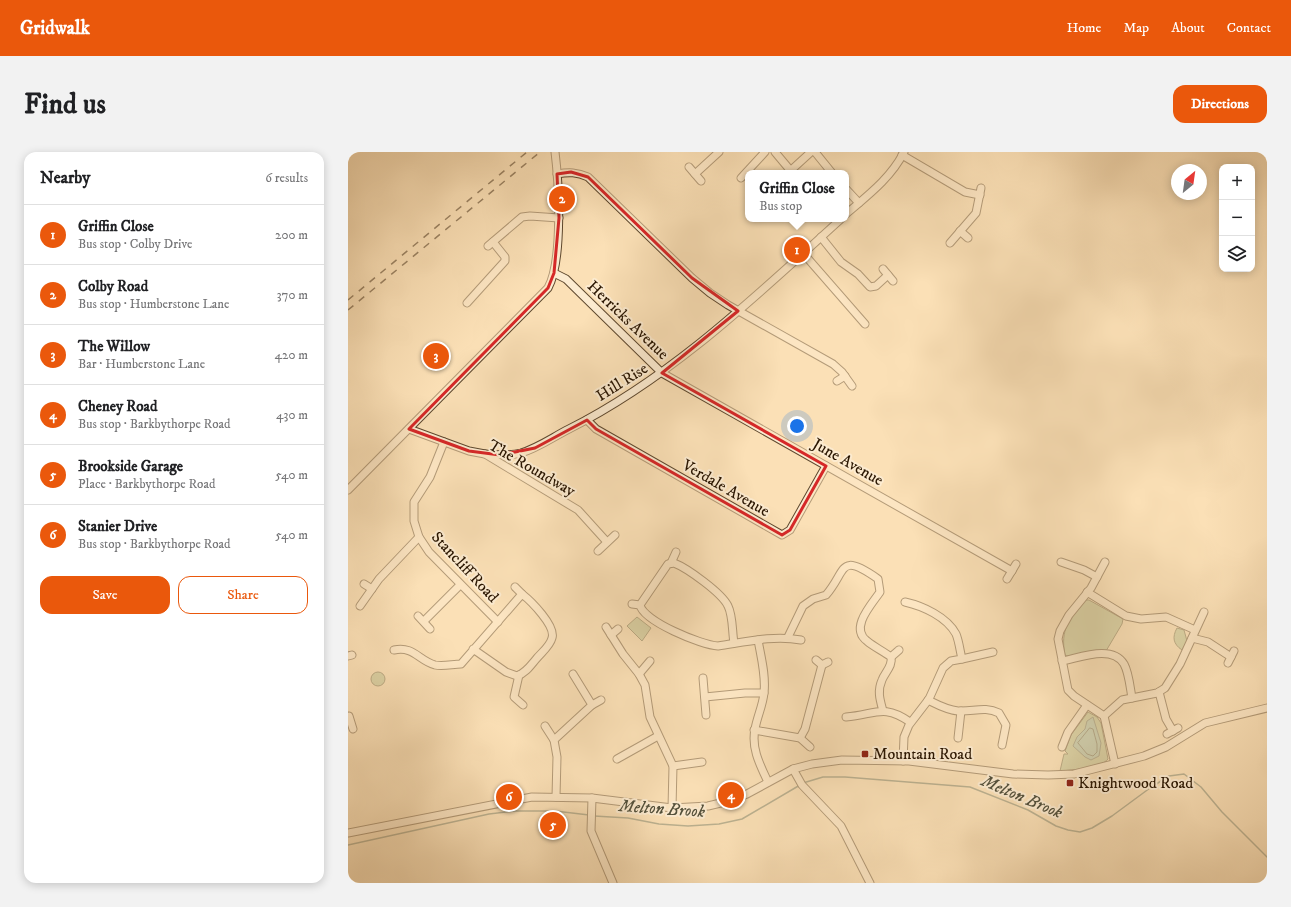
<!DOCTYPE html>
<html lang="en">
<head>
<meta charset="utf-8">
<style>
	body { margin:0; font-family:"IM FELL DW Pica",serif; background:#f2f2f2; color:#202124 }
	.controls { position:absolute; right:12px; top:12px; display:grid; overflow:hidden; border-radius:8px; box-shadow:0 2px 10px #0003 }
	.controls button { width:36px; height:36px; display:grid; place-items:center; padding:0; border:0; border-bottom:1px solid #e0e0e0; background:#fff; color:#202124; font:20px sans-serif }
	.compass { position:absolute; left:823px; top:12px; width:36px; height:36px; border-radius:50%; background:#fff; box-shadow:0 2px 10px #0003; rotate:29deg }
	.you { position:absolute; left:449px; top:274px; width:14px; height:14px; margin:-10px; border:3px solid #fff; border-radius:50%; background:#1a73e8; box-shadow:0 0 0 6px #1a73e833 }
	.badge { display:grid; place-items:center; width:26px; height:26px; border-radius:50%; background:#ea580c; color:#fff; font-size:13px; font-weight:700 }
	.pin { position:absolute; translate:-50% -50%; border:2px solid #fff; box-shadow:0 1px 4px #0006 }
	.popup { position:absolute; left:397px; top:18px; width:104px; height:52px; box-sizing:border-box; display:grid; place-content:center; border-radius:8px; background:#fff; filter:drop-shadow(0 1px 3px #0005); font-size:13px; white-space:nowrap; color:#757577 }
	.popup b { font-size:15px; color:#202124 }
	.popup::after { content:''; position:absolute; left:50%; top:100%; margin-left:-8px; border:8px solid transparent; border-top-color:#fff }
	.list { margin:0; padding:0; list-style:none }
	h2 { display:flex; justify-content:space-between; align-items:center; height:52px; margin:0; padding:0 16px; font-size:17px }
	h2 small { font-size:13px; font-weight:400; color:#757577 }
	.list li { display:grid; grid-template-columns:26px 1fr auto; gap:12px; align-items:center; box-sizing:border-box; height:60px; padding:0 16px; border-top:1px solid #e0e0e0 }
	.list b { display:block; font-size:15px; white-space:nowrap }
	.list p { margin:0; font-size:13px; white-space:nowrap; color:#757577 }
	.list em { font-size:13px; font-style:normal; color:#757577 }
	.actions { display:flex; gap:8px; padding:12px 16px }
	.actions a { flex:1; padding:9px 0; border:1px solid #ea580c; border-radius:12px; text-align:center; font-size:14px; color:#ea580c }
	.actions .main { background:#ea580c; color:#fff }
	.icon { flex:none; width:22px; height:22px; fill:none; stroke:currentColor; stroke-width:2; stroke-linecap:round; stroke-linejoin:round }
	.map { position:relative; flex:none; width:919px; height:731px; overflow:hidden; border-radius:12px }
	header { display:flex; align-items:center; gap:24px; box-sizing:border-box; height:56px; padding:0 20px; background:#ea580c; color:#fff }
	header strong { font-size:19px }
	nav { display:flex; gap:22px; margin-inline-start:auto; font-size:14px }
	.intro { display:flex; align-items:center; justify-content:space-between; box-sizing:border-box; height:96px; padding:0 24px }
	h1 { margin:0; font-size:28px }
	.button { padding:10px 18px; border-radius:12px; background:#ea580c; color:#fff; font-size:14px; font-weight:700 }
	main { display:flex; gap:24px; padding:0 24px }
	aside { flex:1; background:#fff; border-radius:12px; box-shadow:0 2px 10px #0003 }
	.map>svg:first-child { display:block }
	.green { fill:#b9c392; stroke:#716c49 }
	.water { fill:#a0bea8; stroke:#707a65 }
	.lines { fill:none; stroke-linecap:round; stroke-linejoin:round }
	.shore { stroke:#646a54; stroke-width:1 }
	.stream { stroke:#707a65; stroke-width:1.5 }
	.minor-casing { stroke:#5e482e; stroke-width:9 }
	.minor { stroke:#fcebd0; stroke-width:7 }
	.rail { stroke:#291500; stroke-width:1.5; stroke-dasharray:7 7; stroke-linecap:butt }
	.marked { fill:none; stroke:#d62828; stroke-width:3; stroke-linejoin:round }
	.poi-dot { fill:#8f2418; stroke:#fcebd0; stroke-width:1.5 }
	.labels { text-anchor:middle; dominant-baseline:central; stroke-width:4; stroke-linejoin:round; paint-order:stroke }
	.street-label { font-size:16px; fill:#291500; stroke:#fcebd0 }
	.poi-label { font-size:16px; fill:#291500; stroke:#fcebd0; text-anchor:start }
	.water-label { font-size:17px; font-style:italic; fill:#53503b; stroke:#fcebd0 }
</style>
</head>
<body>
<header>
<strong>Gridwalk</strong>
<nav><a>Home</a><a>Map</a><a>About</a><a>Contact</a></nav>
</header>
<div class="intro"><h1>Find us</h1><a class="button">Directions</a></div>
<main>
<aside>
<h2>Nearby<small>6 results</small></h2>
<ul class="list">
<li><span class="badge">1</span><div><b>Griffin Close</b><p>Bus stop · Colby Drive</p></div><em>200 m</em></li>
<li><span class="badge">2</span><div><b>Colby Road</b><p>Bus stop · Humberstone Lane</p></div><em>370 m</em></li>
<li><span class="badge">3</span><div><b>The Willow</b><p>Bar · Humberstone Lane</p></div><em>420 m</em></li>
<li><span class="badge">4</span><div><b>Cheney Road</b><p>Bus stop · Barkbythorpe Road</p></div><em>430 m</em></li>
<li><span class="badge">5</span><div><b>Brookside Garage</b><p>Place · Barkbythorpe Road</p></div><em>540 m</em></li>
<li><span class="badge">6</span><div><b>Stanier Drive</b><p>Bus stop · Barkbythorpe Road</p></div><em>540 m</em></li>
</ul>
<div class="actions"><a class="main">Save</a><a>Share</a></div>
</aside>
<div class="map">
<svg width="919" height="731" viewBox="0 0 919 731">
	<rect width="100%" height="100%" fill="#fbe0b6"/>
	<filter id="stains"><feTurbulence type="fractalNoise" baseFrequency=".005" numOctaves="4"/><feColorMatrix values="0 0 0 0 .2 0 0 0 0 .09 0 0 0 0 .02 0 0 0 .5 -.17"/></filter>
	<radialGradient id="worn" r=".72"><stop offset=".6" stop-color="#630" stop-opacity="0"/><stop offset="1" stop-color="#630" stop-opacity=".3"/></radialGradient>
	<g class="green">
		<path d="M737,448H741L775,467L774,472L758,499L719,504L717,503C712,477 721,468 737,448Z"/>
		<polygon points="289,465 303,476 294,489 279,474"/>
		<path d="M829,476L836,478L839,489L834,498C825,492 824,485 829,476Z"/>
		<circle cx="30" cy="527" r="7"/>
		<path d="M740,560L749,565L753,571L760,607C753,616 724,618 712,619L716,602H720L717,599L723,583Z"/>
	</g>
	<polygon class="water" points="745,565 753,591 751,604 743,608 737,605 725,594 729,585 737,577 739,569"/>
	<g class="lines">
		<polygon class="shore" points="742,576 745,577 749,592 749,600 745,604 739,602 730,591"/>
		<g class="stream">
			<polyline points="455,631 475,625 497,625 622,635 680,658 708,674 720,678 732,680 744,676 764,664 802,636 821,624 836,622 853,635 874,660 919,705"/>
			<polyline points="246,664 280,666 311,672 340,674 371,672 394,667 452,633"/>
			<polyline points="0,693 141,662 167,659 207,659 241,663"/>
		</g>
		<g class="minor-casing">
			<g id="minor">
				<polyline points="427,0 442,18"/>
				<polyline points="467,0 484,21"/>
				<polyline points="554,3 617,40 632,43"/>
				<polyline points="341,15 353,29"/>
				<polyline points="440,21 463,0"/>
				<path d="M209,22C221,20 229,20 240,25L344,126L362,141L380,153L485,212L494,220L504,234"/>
				<polyline points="347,22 371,0"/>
				<polyline points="393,26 417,0"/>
				<polyline points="498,37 511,51"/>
				<path d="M498,62C519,44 543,26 556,0"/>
				<polyline points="612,79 620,86"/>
				<polyline points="473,85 493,110 510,122 522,135 528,134 540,123"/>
				<polyline points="602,91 628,61 633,36"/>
				<polyline points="140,94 174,65 182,64 211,66"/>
				<polyline points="455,101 517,172"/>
				<polyline points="535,117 545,129"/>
				<polyline points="206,121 218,127 314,221 664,419"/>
				<polyline points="119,151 157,109 157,105 145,90"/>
				<polyline points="489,229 497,224"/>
				<polyline points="239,268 248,277 434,383 442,378 478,314"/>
				<polyline points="61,277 121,299 137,302 230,358 259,390"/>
				<polyline points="96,290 82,325 66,350 66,369 71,385 81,400 150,470"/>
				<path d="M137,302C148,303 161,304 173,301C190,296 205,285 221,277C324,225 408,144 493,67"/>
				<path d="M0,338L200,136C215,109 211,32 207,0"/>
				<polyline points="250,399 267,383"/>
				<polyline points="713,410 736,418 749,425"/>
				<polyline points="757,410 743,436 721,463 712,479 710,487 720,538 726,544 756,564 767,612"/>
				<polyline points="323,411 328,400"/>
				<polyline points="659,427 668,412"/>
				<polyline points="16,432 24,437"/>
				<polyline points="167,435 174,442"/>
				<polyline points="739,440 778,464 793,467 818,465 847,478"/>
				<path d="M284,452L292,453L320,412L326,411C339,416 374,441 380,454C385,464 384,479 386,491"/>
				<path d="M292,453C295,469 353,493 370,494C397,490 425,483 453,488"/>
				<polyline points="12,454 31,427 71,385"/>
				<polyline points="70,464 82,477"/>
				<polyline points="76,469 112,433"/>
				<polyline points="258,475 275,502 291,522 297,533 302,565 325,614 324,656"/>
				<polyline points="263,483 270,477"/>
				<path d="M440,485L455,454L465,447L478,443C499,419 490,399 530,427L532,440C524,452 501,476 519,489C526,495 535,499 543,505C545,514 537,520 534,528C529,539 532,548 535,559"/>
				<polyline points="844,486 860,490 883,505"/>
				<path d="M410,488C413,505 418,523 416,541C415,553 409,565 407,577C403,596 412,613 420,630"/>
				<path d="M46,498C66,494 70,508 87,513C95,515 105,512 113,512L174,442C183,449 208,474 204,486C202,494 194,500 189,506C183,513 178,521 169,524L158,520L125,497"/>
				<polyline points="0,504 4,503"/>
				<polyline points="543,505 551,498"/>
				<polyline points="614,507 645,500"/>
				<polyline points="468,508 474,513 480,510"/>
				<path d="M714,509C731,506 764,492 776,512C781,521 782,535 784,546"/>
				<polyline points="880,511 886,499"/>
				<polyline points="291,522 302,509"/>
				<polyline points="171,523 166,545 175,553"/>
				<polyline points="355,526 358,563"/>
				<polyline points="811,540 818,567 825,579"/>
				<polyline points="357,545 397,541 416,541"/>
				<path d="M580,548C590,553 599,558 610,559C625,560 637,554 651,561L658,573L654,593"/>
				<polyline points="244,553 253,548"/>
				<polyline points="1,564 5,577"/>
				<polyline points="756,564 774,548 809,541 817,536 832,512 856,460"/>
				<path d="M498,565C527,563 535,551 562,570"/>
				<polyline points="197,574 206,588"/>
				<polyline points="406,578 452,586 462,595"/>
				<polyline points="819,582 830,576"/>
				<polyline points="452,586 457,577 474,513"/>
				<polyline points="610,586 613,559"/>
				<polyline points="714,595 720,580 739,553"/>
				<polyline points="269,607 310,584"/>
				<path d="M555,609L556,585L561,573L581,547L595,516L603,509L614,507C612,499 611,489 608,482C599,465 575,454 557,450"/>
				<polyline points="325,614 354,610"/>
				<polyline points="445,617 454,633 493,674 522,731"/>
				<polyline points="208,645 209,605 206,588 244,553 225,522"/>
				<polyline points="244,646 243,679 265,731"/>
				<polyline points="0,681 184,645 244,646 324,656 360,654 381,649 399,642 445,617 464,612 494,608 561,609 665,622 700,623 726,622 796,604 818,595 857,571 919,556"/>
			</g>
		</g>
		<use href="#minor" class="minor"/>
		<g class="rail">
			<polyline points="0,148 179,0"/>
			<polyline points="0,158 192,0"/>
		</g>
	</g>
	<path d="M0 0H919V731H0ZM223,20L240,25L344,126L390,159L314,221L478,314L442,378L434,383L248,277L239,268L187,296L152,303L121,299L61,277L200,136L206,121L211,66L209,22Z" fill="#fbe0b6" fill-opacity=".55" fill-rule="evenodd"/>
	<path class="marked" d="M223,20L240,25L344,126L390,159L314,221L478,314L442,378L434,383L248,277L239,268L187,296L152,303L121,299L61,277L200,136L206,121L211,66L209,22Z"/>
	<g class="poi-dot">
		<rect x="513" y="598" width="8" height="8" rx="2"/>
		<rect x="718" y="627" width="8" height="8" rx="2"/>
	</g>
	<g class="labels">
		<g class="street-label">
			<text transform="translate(280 168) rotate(44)">Herricks Avenue</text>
			<text transform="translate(274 230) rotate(-32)">Hill Rise</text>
			<text transform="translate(500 310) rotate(30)">June Avenue</text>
			<text transform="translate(184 316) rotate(30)">The Roundway</text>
			<text transform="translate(378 336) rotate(30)">Verdale Avenue</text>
			<text transform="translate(117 415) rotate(47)">Stancliff Road</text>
		</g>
		<g class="poi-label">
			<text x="525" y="602">Mountain Road</text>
			<text x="730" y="631">Knightwood Road</text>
		</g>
		<g class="water-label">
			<text transform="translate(674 645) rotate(23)">Melton Brook</text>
			<text transform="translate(314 657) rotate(4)">Melton Brook</text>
		</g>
	</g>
	<rect width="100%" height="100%" filter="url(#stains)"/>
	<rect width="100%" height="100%" fill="url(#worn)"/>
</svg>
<div class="controls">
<button>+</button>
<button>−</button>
<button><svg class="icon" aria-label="layers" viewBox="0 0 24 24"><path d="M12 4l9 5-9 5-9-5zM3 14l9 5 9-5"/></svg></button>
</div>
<svg class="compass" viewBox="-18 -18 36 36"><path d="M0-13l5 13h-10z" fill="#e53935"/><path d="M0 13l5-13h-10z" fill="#757577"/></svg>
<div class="you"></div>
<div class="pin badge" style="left:449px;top:98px">1</div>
<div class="popup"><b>Griffin Close</b>Bus stop</div>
<div class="pin badge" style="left:214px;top:47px">2</div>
<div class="pin badge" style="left:88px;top:204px">3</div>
<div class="pin badge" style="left:383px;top:643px">4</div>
<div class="pin badge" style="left:205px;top:673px">5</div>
<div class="pin badge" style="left:161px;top:645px">6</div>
</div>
</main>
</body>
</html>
